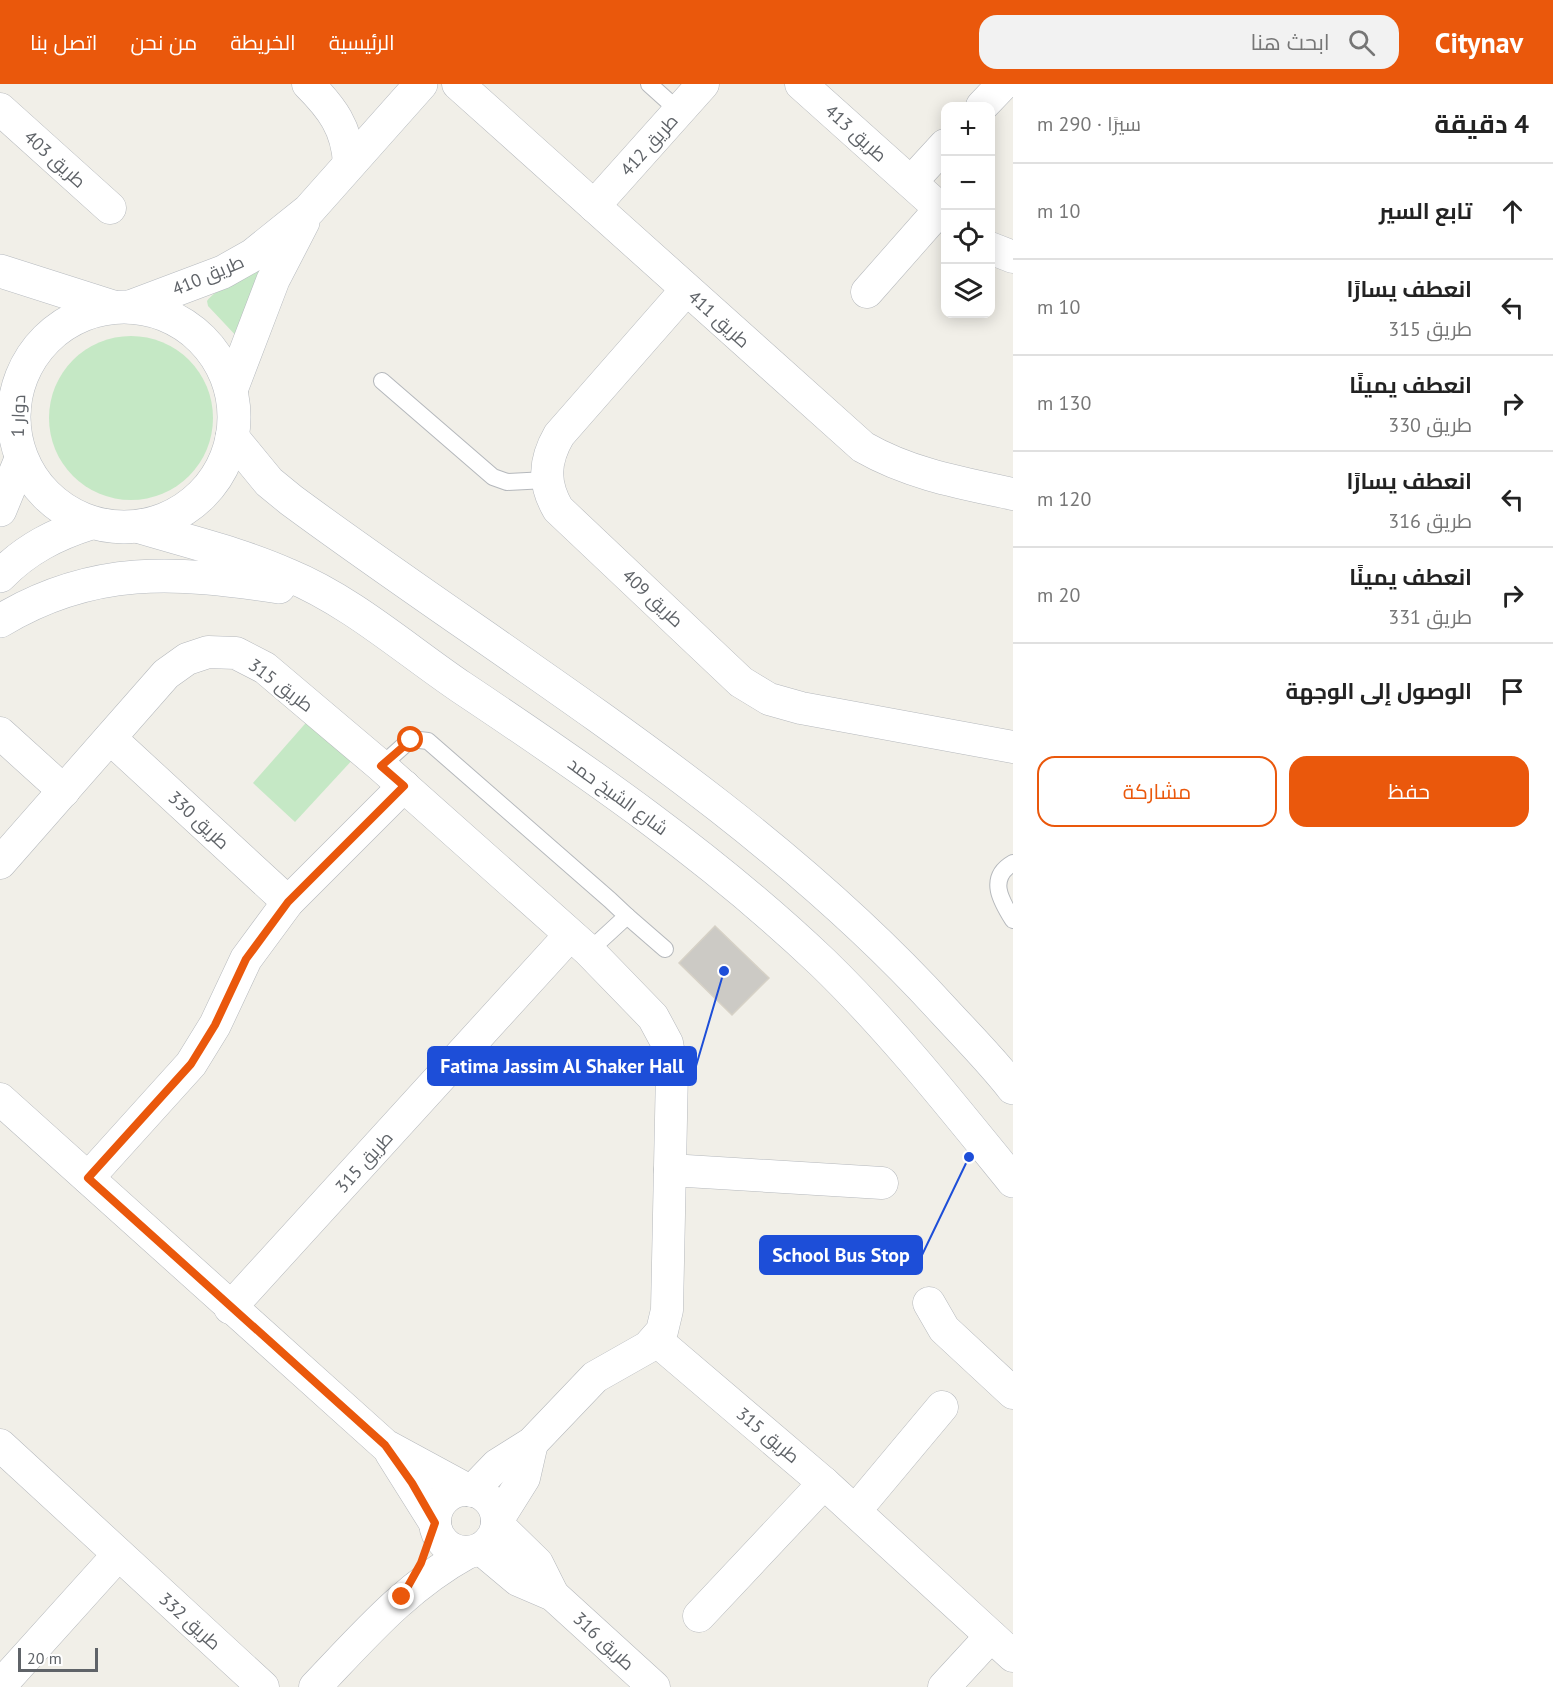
<!DOCTYPE html>
<html lang="ar">
<head>
<meta charset="utf-8">
<style>
	body { margin:0; font-family:"PT Sans",Cairo,sans-serif; background:#f2f2f2; color:#222; direction:rtl }
	.controls { position:absolute; right:18px; top:18px; display:grid; overflow:hidden; border-radius:12px; box-shadow:0 3px 15px #0003 }
	.controls button { width:54px; height:54px; display:grid; place-items:center; padding:0; border:0; border-bottom:2px solid #e0e0e0; background:#fff; color:#222; font:30px sans-serif }
	.scale { position:absolute; left:18px; bottom:15px; width:80px; box-sizing:border-box; padding-left:6px; border:3px solid #5f6368; border-top:0; font-size:16px; line-height:21px; white-space:nowrap; color:#5f6368; -webkit-text-stroke:4px #fff; paint-order:stroke }
	.stop { position:absolute; width:18px; height:18px; margin:-14px; border:4px solid #ea580c; border-radius:50%; background:#fff }
	.stop.end { background:#ea580c; border-color:#fff; box-shadow:0 2px 6px #0008 }
	.list { margin:0; padding:0; list-style:none }
	h2 { display:flex; justify-content:space-between; align-items:center; height:78px; margin:0; padding:0 24px; font-size:26px }
	h2 small { font-size:20px; font-weight:400; color:#767676 }
	.list li { display:grid; grid-template-columns:39px 1fr auto; gap:18px; align-items:center; box-sizing:border-box; height:96px; padding:0 24px; border-top:2px solid #e0e0e0 }
	.list b { display:block; font-size:22px; white-space:nowrap }
	.list p { margin:0; font-size:20px; white-space:nowrap; color:#767676 }
	.list em { font-size:20px; font-style:normal; color:#767676 }
	.actions { display:flex; gap:12px; padding:18px 24px }
	.actions a { flex:1; padding:14px 0; border:2px solid #ea580c; border-radius:18px; text-align:center; font-size:21px; color:#ea580c }
	.actions .main { background:#ea580c; color:#fff }
	.icon { flex:none; width:33px; height:33px; fill:none; stroke:currentColor; stroke-width:2; stroke-linecap:round; stroke-linejoin:round }
	.map { position:relative; flex:none; width:1013px; height:1603px; overflow:hidden; direction:ltr }
	header { display:flex; align-items:center; gap:36px; box-sizing:border-box; height:84px; padding:0 30px; background:#ea580c; color:#fff }
	header strong { font-size:28px }
	nav { display:flex; gap:33px; margin-inline-start:auto; font-size:21px }
	.search { width:420px; height:54px; background:#f2f2f2; display:flex; align-items:center; gap:15px; box-sizing:border-box; padding:0 21px; border-radius:18px; color:#767676; font-size:22px }
	main { display:flex }
	aside { flex:1; background:#fff }
	.map>svg:first-child { display:block }
	.green { fill:#c5e8c5 }
	.building { fill:#cccac5; stroke:#d6d1c6; stroke-width:1.5 }
	.lines { fill:none; stroke-linecap:round; stroke-linejoin:round }
	.lane-casing { stroke:#b5b8bc; stroke-width:18 }
	.street-casing { stroke:#b5b8bc; stroke-width:33 }
	.secondary-casing { stroke:#b6babf; stroke-width:34 }
	.lane { stroke:#fff; stroke-width:16 }
	.street { stroke:#fff; stroke-width:32 }
	.secondary { stroke:#fff; stroke-width:33 }
	.route { stroke:#ea580c; stroke-width:8 }
	.labels { text-anchor:middle; dominant-baseline:central; stroke-width:4.5; stroke-linejoin:round; paint-order:stroke }
	.street-label { font-size:18px; fill:#5f6368; stroke:#fff }
	.leader { fill:none; stroke:#1d4ed8; stroke-width:2 }
	.callout-dot { fill:#1d4ed8; stroke:#fff; stroke-width:2 }
	.callout { fill:#1d4ed8; stroke:#1d4ed8; stroke-width:2 }
	.callout-label { font-size:20px; text-anchor:middle; font-weight:bold; fill:#fff }
</style>
</head>
<body>
<header>
<strong>Citynav</strong>
<div class="search"><svg class="icon" aria-label="search" viewBox="0 0 24 24"><circle cx="10" cy="10" r="6"/><path d="M15 15l6 6"/></svg>ابحث هنا</div>
<nav><a>الرئيسية</a><a>الخريطة</a><a>من نحن</a><a>اتصل بنا</a></nav>
</header>
<main>
<aside>
<h2>4 دقيقة<small>سيرًا · 290 m</small></h2>
<ul class="list">
<li><svg class="icon" aria-label="ahead" viewBox="0 0 24 24"><path d="M12 20V5M6 11l6-6 6 6"/></svg><div><b>تابع السير</b></div><em>10 m</em></li>
<li><svg class="icon" aria-label="left" viewBox="0 0 24 24"><path d="M17 20v-9H6M10 6l-5 5 5 5"/></svg><div><b>انعطف يسارًا</b><p>طريق 315</p></div><em>10 m</em></li>
<li><svg class="icon" aria-label="right" viewBox="0 0 24 24"><path d="M7 20v-9h11M14 6l5 5-5 5"/></svg><div><b>انعطف يمينًا</b><p>طريق 330</p></div><em>130 m</em></li>
<li><svg class="icon" aria-label="left" viewBox="0 0 24 24"><path d="M17 20v-9H6M10 6l-5 5 5 5"/></svg><div><b>انعطف يسارًا</b><p>طريق 316</p></div><em>120 m</em></li>
<li><svg class="icon" aria-label="right" viewBox="0 0 24 24"><path d="M7 20v-9h11M14 6l5 5-5 5"/></svg><div><b>انعطف يمينًا</b><p>طريق 331</p></div><em>20 m</em></li>
<li><svg class="icon" aria-label="arrive" viewBox="0 0 24 24"><path d="M6 21V4h12l-3 4 3 4H6"/></svg><div><b>الوصول إلى الوجهة</b></div></li>
</ul>
<div class="actions"><a class="main">حفظ</a><a>مشاركة</a></div>
</aside>
<div class="map">
<svg width="1013" height="1603" viewBox="0 0 1013 1603">
	<rect width="100%" height="100%" fill="#f1efe8"/>
	<g class="green">
		<path d="M269,180L241,257L208,222L207,217C218,202 252,192 269,180Z"/>
		<circle cx="131" cy="334" r="82"/>
		<polygon points="311,633 355,673 295,738 253,699"/>
	</g>
	<polygon class="building" points="715,842 769,894 732,931 679,879"/>
	<g class="lines">
		<g class="lane-casing">
			<g id="lane">
				<polyline points="649,0 679,27"/>
				<polyline points="382,297 493,393 507,398 546,396"/>
				<polyline points="381,682 411,655 428,657 610,816 627,832 589,867"/>
				<path d="M1013,779C987,794 1001,817 1013,836"/>
				<polyline points="627,832 665,865"/>
			</g>
		</g>
		<g class="street-casing">
			<g id="street">
				<path d="M308,0C332,24 347,44 349,79"/>
				<path d="M458,0L863,363C910,390 961,399 1013,410"/>
				<polyline points="801,0 945,129"/>
				<polyline points="982,22 1003,0"/>
				<polyline points="0,25 110,124"/>
				<polyline points="911,98 945,61"/>
				<polyline points="594,122 703,0"/>
				<polyline points="990,164 1013,173"/>
				<path d="M686,206L559,351C544,377 543,399 558,425L741,598L769,615L801,624L1013,663"/>
				<polyline points="867,208 941,124"/>
				<polyline points="0,649 64,707"/>
				<polyline points="110,654 288,818"/>
				<polyline points="0,779 166,590 187,575 208,568 236,569 265,584 381,682 589,867 653,933 667,959 672,987 667,1226 662,1247 648,1263 595,1293 532,1359 497,1381 472,1407"/>
				<polyline points="0,1015 385,1361 468,1406"/>
				<polyline points="670,1086 882,1099"/>
				<polyline points="88,1094 191,980 215,941 246,875 288,818 404,702"/>
				<polyline points="929,1219 944,1245 1013,1309"/>
				<polyline points="230,1224 570,851"/>
				<polyline points="656,1256 824,1399 1013,1572"/>
				<polyline points="0,1361 263,1603"/>
				<polyline points="391,1369 435,1439"/>
				<circle cx="466" cy="1437" r="31"/>
				<polyline points="855,1427 942,1323"/>
				<polyline points="497,1437 524,1394 532,1359"/>
				<polyline points="497,1440 537,1479 553,1511"/>
				<polyline points="481,1465 518,1496 553,1511 654,1603"/>
				<polyline points="699,1532 824,1399"/>
				<polyline points="0,1602 118,1471"/>
				<path d="M315,1603C363,1553 405,1503 467,1469"/>
				<polyline points="944,1603 991,1552"/>
			</g>
		</g>
		<g class="secondary-casing">
			<g id="secondary">
				<polyline points="0,187 113,223"/>
				<polyline points="130,223 223,188 253,171 309,126 421,0"/>
				<circle cx="124" cy="333" r="110"/>
				<polyline points="231,306 273,196 303,138"/>
				<path d="M232,353L269,398L291,416C513,580 757,721 944,927C968,953 992,977 1013,1004"/>
				<polyline points="0,426 21,375"/>
				<path d="M140,443C190,458 241,470 288,491C351,517 405,565 461,603C587,687 713,774 823,879C892,946 952,1022 1013,1097"/>
				<path d="M0,492C26,465 56,450 91,439"/>
				<path d="M0,537C93,481 176,487 279,503"/>
			</g>
		</g>
		<use href="#lane" class="lane"/>
		<use href="#street" class="street"/>
		<use href="#secondary" class="secondary"/>
	</g>
	<g class="lines">
		<polyline class="route" points="402,1513 421,1479 435,1439 412,1399 385,1361 88,1094 191,980 215,941 246,875 288,818 404,702 381,682 411,656"/>
	</g>
	<g class="labels">
		<g class="street-label">
			<text transform="translate(856 49) rotate(42)">طريق 413</text>
			<text transform="translate(649 61) rotate(-48)">طريق 412</text>
			<text transform="translate(55 75) rotate(42)">طريق 403</text>
			<text transform="translate(208 191) rotate(-23)">طريق 410</text>
			<text transform="translate(719 235) rotate(42)">طريق 411</text>
			<text transform="translate(18 332) rotate(-88)">دوار 1</text>
			<text transform="translate(653 514) rotate(43)">طريق 409</text>
			<text transform="translate(281 601) rotate(37)">طريق 315</text>
			<text transform="translate(618 712) rotate(36)">شارع الشيخ حمد</text>
			<text transform="translate(199 736) rotate(43)">طريق 330</text>
			<text transform="translate(364 1078) rotate(-48)">طريق 315</text>
			<text transform="translate(768 1351) rotate(40)">طريق 315</text>
			<text transform="translate(190 1537) rotate(42)">طريق 332</text>
			<text transform="translate(604 1557) rotate(43)">طريق 316</text>
		</g>
	</g>
	<path class="leader" d="M724 887L696 982M969 1073L922 1171"/>
	<g class="callout-dot">
		<circle cx="724" cy="887" r="6"/>
		<circle cx="969" cy="1073" r="6"/>
	</g>
	<g class="callout">
		<rect x="428" y="963" width="268" height="38" rx="6"/>
		<rect x="760" y="1152" width="162" height="38" rx="6"/>
	</g>
	<g class="callout-label">
		<text x="562" y="989">Fatima Jassim Al Shaker Hall</text>
		<text x="841" y="1178">School Bus Stop</text>
	</g>
</svg>
<div class="controls">
<button>+</button>
<button>−</button>
<button><svg class="icon" aria-label="locate" viewBox="0 0 24 24"><circle cx="12" cy="12" r="6"/><path d="M12 2v4M12 18v4M2 12h4M18 12h4"/></svg></button>
<button><svg class="icon" aria-label="layers" viewBox="0 0 24 24"><path d="M12 4l9 5-9 5-9-5zM3 14l9 5 9-5"/></svg></button>
</div>
<div class="scale">20 m</div>
<div class="stop" style="left:411px;top:656px"></div>
<div class="stop end" style="left:402px;top:1513px"></div>
</div>
</main>
</body>
</html>
